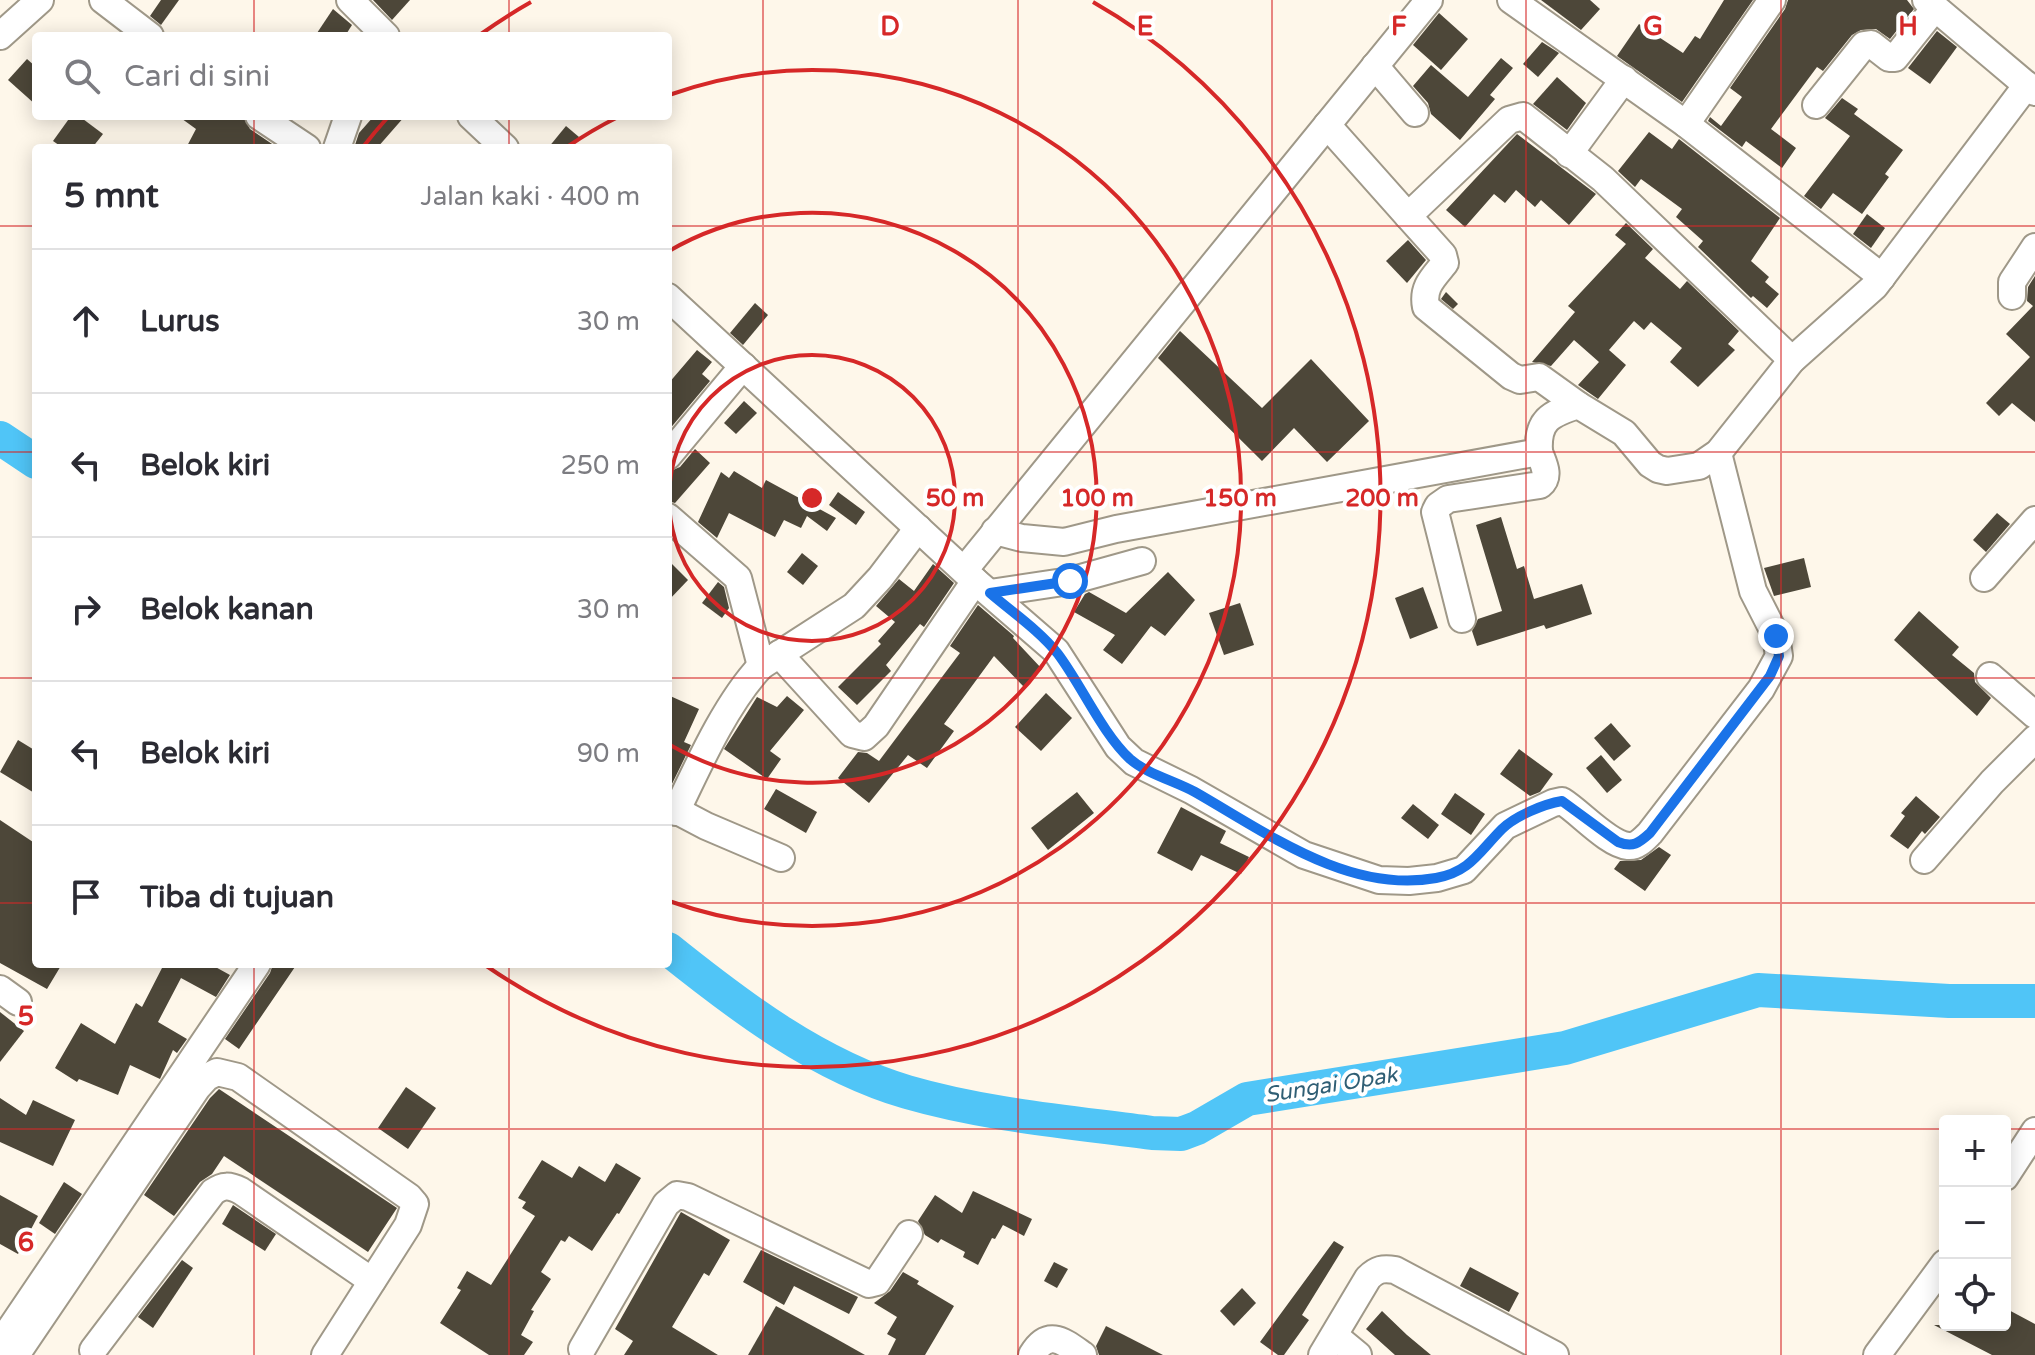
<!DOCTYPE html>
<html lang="id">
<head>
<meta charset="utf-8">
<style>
	body { margin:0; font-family:"Varela Round",sans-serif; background:#f2f2f3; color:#2b2b33 }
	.controls { position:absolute; right:24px; bottom:24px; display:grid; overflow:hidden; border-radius:8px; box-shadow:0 4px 20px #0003 }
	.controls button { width:72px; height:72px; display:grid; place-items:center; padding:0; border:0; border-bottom:2px solid #e1e1e2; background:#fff; color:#2b2b33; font:40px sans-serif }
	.stop { position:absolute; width:24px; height:24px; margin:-18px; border:6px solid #1a73e8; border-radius:50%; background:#fff }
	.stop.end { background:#1a73e8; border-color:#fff; box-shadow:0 2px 8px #0008 }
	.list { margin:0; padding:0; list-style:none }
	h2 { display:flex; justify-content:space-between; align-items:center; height:104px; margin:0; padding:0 32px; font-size:34px }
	h2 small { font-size:26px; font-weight:400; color:#7c7c81 }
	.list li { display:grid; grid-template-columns:52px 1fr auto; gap:24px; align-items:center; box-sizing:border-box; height:144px; padding:0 32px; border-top:2px solid #e1e1e2 }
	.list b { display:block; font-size:30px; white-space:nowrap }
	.list em { font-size:26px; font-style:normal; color:#7c7c81 }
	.icon { flex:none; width:44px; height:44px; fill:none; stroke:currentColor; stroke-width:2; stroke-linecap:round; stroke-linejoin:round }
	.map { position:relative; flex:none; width:2035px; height:1355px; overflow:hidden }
	.search { position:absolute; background:#fff; box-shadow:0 4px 20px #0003; left:32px; top:32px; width:640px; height:88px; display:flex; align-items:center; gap:20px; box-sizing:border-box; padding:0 28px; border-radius:8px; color:#7c7c81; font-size:30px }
	.panel { position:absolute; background:#fff; box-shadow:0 4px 20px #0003; left:32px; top:144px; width:640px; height:824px; border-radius:8px }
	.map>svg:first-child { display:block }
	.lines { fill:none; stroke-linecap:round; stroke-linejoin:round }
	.river { stroke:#50c5f7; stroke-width:34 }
	.building { fill:#4d4739 }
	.minor-casing { stroke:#9f9888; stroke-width:30 }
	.minor { stroke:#fff; stroke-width:26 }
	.route { stroke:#1a73e8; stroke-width:10 }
	.grid { fill:none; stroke:#d62828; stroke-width:2; stroke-opacity:0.55 }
	.ring { fill:none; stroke:#d62828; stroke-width:4 }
	.labels { text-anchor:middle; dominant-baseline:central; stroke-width:8; stroke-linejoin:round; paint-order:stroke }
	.water-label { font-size:22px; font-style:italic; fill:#2f5e74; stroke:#fff }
	.grid-label { font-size:26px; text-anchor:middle; font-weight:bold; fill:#d62828; stroke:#fff; stroke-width:8; stroke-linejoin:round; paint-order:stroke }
	.centre { fill:#d62828; stroke:#fff; stroke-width:4 }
	.ring-label { font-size:24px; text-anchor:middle; font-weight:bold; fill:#d62828; stroke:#fff; stroke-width:8; stroke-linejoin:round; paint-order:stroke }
</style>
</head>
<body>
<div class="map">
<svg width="2035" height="1355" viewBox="0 0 2035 1355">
	<rect width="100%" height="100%" fill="#fef7ea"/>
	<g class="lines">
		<g class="river">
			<polyline points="0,438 36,462"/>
			<path d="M668,949C739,1006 818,1066 907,1092C986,1115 1071,1122 1152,1133L1181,1134L1197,1128L1247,1099L1565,1048L1758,990L1949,1001H2035"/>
		</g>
	</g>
	<g class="building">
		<polygon points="161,0 179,0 161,25 150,16"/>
		<polygon points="373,0 410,0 392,20"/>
		<polygon points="1541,0 1590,0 1600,9 1581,30"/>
		<polygon points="1724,0 1753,0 1682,102 1617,56 1639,24 1683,53 1695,36 1700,39"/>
		<polygon points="1788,0 1907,0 1914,9 1890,39 1876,29 1861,30 1852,35 1823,71 1817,67 1771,129 1796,148 1782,168 1746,141 1742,147 1708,121 1710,117 1721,126 1742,97 1730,88 1785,9"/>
		<polygon points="333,9 352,25 345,36 315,36"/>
		<polygon points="1439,13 1468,39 1441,70 1413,45"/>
		<polygon points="1937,31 1957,47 1930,84 1908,68"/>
		<polygon points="1542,42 1559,53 1538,77 1523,64"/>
		<polygon points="1501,58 1513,68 1490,95 1495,99 1460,140 1431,114 1428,103 1413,86 1431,65 1468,97"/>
		<polygon points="27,59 36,67 36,105 8,80"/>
		<polygon points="1557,77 1586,103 1567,130 1533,104"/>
		<polygon points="1842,98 1858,109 1854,114 1903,150 1885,174 1889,177 1862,214 1833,193 1821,209 1804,196 1850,136 1825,118"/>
		<polygon points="71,116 79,116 103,134 92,148 63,148 53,141"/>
		<polygon points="178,116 243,116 250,129 278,148 186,148 196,129"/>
		<polygon points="374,116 405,116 377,148 354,148 359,133"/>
		<polygon points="566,126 579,137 570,148 548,148"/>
		<polygon points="1649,132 1672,149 1679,139 1780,218 1751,261 1769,277 1765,282 1779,294 1767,308 1753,296 1751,298 1698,247 1703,241 1676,217 1682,209 1641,179 1635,187 1618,171"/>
		<polygon points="1517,134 1596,194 1569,225 1541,200 1535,207 1516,190 1505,203 1494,194 1465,227 1446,210"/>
		<polygon points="1867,214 1885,228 1871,248 1853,234"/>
		<polygon points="1626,223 1653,249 1645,258 1680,289 1687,281 1739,331 1728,344 1735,350 1698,387 1670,362 1682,348 1651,322 1644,330 1634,321 1609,350 1626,365 1598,399 1578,385 1599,362 1574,340 1551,366 1532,362 1575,312 1568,306 1626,244 1615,235"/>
		<polygon points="1408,240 1426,260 1407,283 1386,261"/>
		<polygon points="2035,276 2035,422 2012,403 1999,416 1986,403 2030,357 2006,334 2033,306 2027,301 2028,287"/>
		<polygon points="1446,292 1458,304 1453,309 1441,299"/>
		<polygon points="755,303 768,315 743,345 730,333"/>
		<polygon points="1180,331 1262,408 1311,359 1369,421 1327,462 1294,428 1262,461 1158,358"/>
		<polygon points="697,350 712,362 702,374 710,381 668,431 668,384"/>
		<polygon points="744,401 757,413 736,434 724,423"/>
		<polygon points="695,449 710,463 675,503 668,501 668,472 680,467"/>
		<polygon points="734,471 762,488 766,480 836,518 827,531 807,516 801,528 784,520 775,537 729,513 717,538 698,522 721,472 729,478"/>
		<polygon points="838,492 865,512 856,525 829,505"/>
		<polygon points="1997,513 2010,524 1986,552 1973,540"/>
		<polygon points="1501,517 1517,569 1524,566 1534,599 1582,584 1592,614 1546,629 1544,625 1477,646 1472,631 1478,619 1502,611 1476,525"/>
		<polygon points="802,553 818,566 803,585 787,572"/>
		<polygon points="1804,558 1811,587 1774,596 1764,568"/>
		<polygon points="668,560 688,580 668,601"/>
		<polygon points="933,564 954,583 924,627 920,624 886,665 891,671 857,705 838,687 881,644 878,641 895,622 876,606 899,579 914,591"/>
		<polygon points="1168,572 1195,600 1165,636 1151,626 1122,664 1103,650 1115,635 1074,612 1085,594 1089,592 1126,613"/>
		<polygon points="718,582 724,587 729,608 722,618 702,603"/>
		<polygon points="1423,587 1438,628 1410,639 1395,598"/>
		<polygon points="1240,603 1254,645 1224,655 1209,613"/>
		<polygon points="978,605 1014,636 1013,638 1042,669 1024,687 994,656 944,724 954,731 927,768 908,755 869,803 838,778 858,752 867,753 879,761 960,653 950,646"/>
		<polygon points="1919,611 1959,647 1952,655 1974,673 1975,682 1991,698 1977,716 1894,640"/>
		<polygon points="1046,693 1072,718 1041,751 1015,727"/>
		<polygon points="668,695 699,709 684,742 691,745 669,790"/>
		<polygon points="787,696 804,710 770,751 781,759 767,779 724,749 757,697 777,707"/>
		<polygon points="1611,723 1631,746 1614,761 1594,738"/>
		<polygon points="18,740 36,751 36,794 0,772"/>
		<polygon points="1519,749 1553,774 1540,792 1530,796 1500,774"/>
		<polygon points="1601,755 1622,780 1607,793 1586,768"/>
		<polygon points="776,789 817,812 806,833 764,809"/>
		<polygon points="1077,792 1094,813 1048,850 1031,828"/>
		<polygon points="1455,793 1485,814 1471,835 1441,814"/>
		<polygon points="1916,796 1940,817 1925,834 1922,831 1908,849 1890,836 1905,816 1901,813"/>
		<polygon points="1413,804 1439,825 1428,839 1401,818"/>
		<polygon points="1181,807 1226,831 1220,843 1249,857 1241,874 1201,855 1192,871 1157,853"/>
		<polygon points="0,820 36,844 36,964 62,964 47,989 0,963"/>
		<polygon points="1659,847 1671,855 1645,891 1614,869 1620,861 1641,860"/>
		<polygon points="154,964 210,964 230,975 216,997 181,978 158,1022 187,1039 177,1053 173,1050 160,1079 130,1065 118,1095 79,1079 77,1082 55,1068 81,1023 115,1044 136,1003 142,1007 162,968"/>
		<polygon points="273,964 297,964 239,1049 225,1039 270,973"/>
		<polygon points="0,1012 24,1031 0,1062"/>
		<polygon points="406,1087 436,1108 408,1149 378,1128"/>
		<polygon points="219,1089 397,1208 368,1252 224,1156 212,1174 200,1182 174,1216 144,1195 210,1098"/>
		<polygon points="0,1098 26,1115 33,1100 75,1120 53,1166 0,1142"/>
		<polygon points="542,1160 572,1178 579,1166 605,1182 616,1163 641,1178 619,1214 617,1213 592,1251 569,1236 565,1242 561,1240 541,1272 551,1279 531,1310 534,1311 521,1335 533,1342 524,1355 489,1355 440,1323 461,1290 457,1288 467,1271 491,1285 535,1216 522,1208 526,1202 518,1198"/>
		<polygon points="64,1182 82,1194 55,1234 39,1223"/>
		<polygon points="973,1191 1032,1219 1024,1236 1003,1225 995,1239 992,1238 978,1265 963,1257 965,1252 941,1239 938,1243 925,1235 918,1221 935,1195 962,1213"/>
		<polygon points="0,1195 38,1216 18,1254 0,1244"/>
		<polygon points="233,1205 276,1234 265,1251 222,1224"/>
		<polygon points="681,1212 730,1240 709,1276 704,1273 672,1327 718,1355 624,1355 633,1341 615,1329"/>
		<polygon points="1334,1241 1344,1247 1302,1315 1309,1320 1284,1355 1278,1355 1260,1342"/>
		<polygon points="761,1250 858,1297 849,1314 794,1286 784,1305 743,1282"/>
		<polygon points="182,1260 193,1268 153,1328 138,1317"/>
		<polygon points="1054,1262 1068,1269 1057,1288 1044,1281"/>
		<polygon points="1470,1267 1519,1293 1509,1312 1460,1286"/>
		<polygon points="903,1272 919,1281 917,1284 954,1306 925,1355 888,1355 896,1339 887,1334 897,1317 874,1303 890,1291"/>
		<polygon points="1242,1288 1256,1303 1234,1326 1220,1311"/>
		<polygon points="776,1306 833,1337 865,1355 748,1355"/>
		<polygon points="2005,1308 2035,1324 2035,1355 1992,1355 1934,1325 2005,1325"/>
		<polygon points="1382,1311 1407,1335 1431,1355 1395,1355 1366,1329"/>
		<polygon points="1106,1326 1124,1335 1163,1355 1099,1355 1096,1346"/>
	</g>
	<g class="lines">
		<g class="minor-casing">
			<g id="minor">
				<polyline points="103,0 150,36"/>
				<polyline points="350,0 386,36"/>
				<polyline points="1511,0 1686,124 1882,277"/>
				<polyline points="1926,0 2035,92"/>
				<polyline points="0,36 40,0"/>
				<polyline points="1375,66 1415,113"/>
				<polyline points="1816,105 1864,45 1871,44 1889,58 1895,58 1935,8"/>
				<polyline points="259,116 307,148"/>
				<polyline points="471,116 505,148"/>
				<polyline points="1686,124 1772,0"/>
				<polyline points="1327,125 1408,216 1509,120 1523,116 1603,179 1792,360"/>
				<polyline points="337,148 348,116"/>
				<polyline points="1569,154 1624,79"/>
				<path d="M1408,216L1443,255L1445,263C1433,278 1422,287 1426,307L1511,376L1520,380L1539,377L1578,405"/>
				<polyline points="2012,296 2012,282 2035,247"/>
				<path d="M668,297L975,581L1056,651L1118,747L1134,762L1191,790L1304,855L1379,880L1409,881L1437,878L1464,870L1505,826L1553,803L1562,801C1580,812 1608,844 1628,846C1637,847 1644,839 1650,833L1761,689L1779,656L1776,636L1753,591L1718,453"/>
				<polyline points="668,456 743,366"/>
				<polyline points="668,517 738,578 761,666"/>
				<path d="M995,531L1022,538L1064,542L1116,529L1539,452C1537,420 1550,414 1578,405L1624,433L1650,464L1658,469L1667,471L1699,466L1718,453L1792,360L1875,286L2027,85"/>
				<polyline points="965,569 1429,0"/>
				<polyline points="1984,578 2035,520"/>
				<polyline points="990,593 1070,581 1142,561"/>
				<path d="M1462,619L1435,512L1438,506L1448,499L1540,485C1551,476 1543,463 1539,452"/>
				<polyline points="779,654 852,734 864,737 876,726 975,581"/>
				<polyline points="1990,676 2035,715"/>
				<polyline points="668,806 706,826 781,858"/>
				<path d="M676,812C698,766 726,703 761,666L854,606L880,578L918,528"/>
				<polyline points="1924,860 1992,782 2035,739"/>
				<polyline points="0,989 18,1002"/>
				<polyline points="2005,1177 2035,1131"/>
				<polyline points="1335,1336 1358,1355"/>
				<polyline points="0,1344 257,964"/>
				<polyline points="582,1349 666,1204 677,1195 688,1197 869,1284 877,1282 909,1234"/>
				<path d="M93,1350L213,1192C223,1185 229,1185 241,1191L372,1281"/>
				<polyline points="16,1355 197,1088 207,1077 217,1072 238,1077 409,1197 415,1204 408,1225 325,1355"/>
				<path d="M1032,1355C1048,1328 1063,1341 1083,1355"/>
				<path d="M1322,1355L1368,1278C1377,1269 1383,1268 1395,1270L1555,1355"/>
				<polyline points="1877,1355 1945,1263"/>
			</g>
		</g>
		<use href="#minor" class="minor"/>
	</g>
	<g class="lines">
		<path class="route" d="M1070,581L990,593C1012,612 1040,631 1058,654C1082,686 1102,733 1130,759C1147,774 1175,781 1195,792C1267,833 1349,894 1436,878C1470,872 1479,852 1502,829C1515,816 1544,804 1562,801L1618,842C1633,848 1639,843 1650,833L1770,676L1779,656L1776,636"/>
	</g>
	<path class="grid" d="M254,0V36M509,0V36M763,0V1355M1018,0V1355M1272,0V1355M1526,0V1355M1781,0V1355M254,116V148M509,116V148M0,226H36M668,226H2035M0,452H36M668,452H2035M0,678H36M668,678H2035M0,903H36M668,903H2035M254,964V1355M509,964V1355M0,1129H1945M2005,1129H2035"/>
	<g class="ring">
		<circle cx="812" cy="498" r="143"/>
		<path d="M669 251A285 285 0 1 1 670 745"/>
		<path d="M567 147A428 428 0 0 1 618 117M669 95A428 428 0 1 1 669 901"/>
		<path d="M363 147A570 570 0 0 1 388 117M481 34A570 570 0 0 1 531 2M1093 2A570 570 0 1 1 485 965"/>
	</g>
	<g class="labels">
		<g class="water-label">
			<text transform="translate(1331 1085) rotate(-9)">Sungai Opak</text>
		</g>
	</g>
	<g class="grid-label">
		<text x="890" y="35">D</text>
		<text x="1145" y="35">E</text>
		<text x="1399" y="35">F</text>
		<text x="1653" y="35">G</text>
		<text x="1908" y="35">H</text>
		<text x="26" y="1025">5</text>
		<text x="26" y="1251">6</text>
	</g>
	<circle cx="812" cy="498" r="12" class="centre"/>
	<g class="ring-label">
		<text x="955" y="506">50 m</text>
		<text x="1097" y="506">100 m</text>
		<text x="1240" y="506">150 m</text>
		<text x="1382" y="506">200 m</text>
	</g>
</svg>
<div class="controls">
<button>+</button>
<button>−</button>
<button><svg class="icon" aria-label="locate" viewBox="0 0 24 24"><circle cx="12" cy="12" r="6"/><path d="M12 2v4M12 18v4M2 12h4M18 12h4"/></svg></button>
</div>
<div class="stop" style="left:1070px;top:581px"></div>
<div class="stop end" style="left:1776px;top:636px"></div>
<div class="search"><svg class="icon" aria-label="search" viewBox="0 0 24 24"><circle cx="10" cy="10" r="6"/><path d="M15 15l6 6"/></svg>Cari di sini</div>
<section class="panel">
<h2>5 mnt<small>Jalan kaki · 400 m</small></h2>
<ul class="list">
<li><svg class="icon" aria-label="ahead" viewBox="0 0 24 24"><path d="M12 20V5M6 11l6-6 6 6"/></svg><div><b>Lurus</b></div><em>30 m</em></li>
<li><svg class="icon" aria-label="left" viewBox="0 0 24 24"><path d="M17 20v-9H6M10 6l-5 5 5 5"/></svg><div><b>Belok kiri</b></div><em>250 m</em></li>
<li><svg class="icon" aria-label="right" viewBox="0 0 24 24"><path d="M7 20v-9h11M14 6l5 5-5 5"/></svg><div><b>Belok kanan</b></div><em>30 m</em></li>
<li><svg class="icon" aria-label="left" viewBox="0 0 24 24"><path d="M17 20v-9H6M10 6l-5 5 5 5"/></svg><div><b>Belok kiri</b></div><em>90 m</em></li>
<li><svg class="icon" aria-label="arrive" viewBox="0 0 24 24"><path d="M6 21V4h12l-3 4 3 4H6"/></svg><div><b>Tiba di tujuan</b></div></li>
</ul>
</section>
</div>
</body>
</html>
